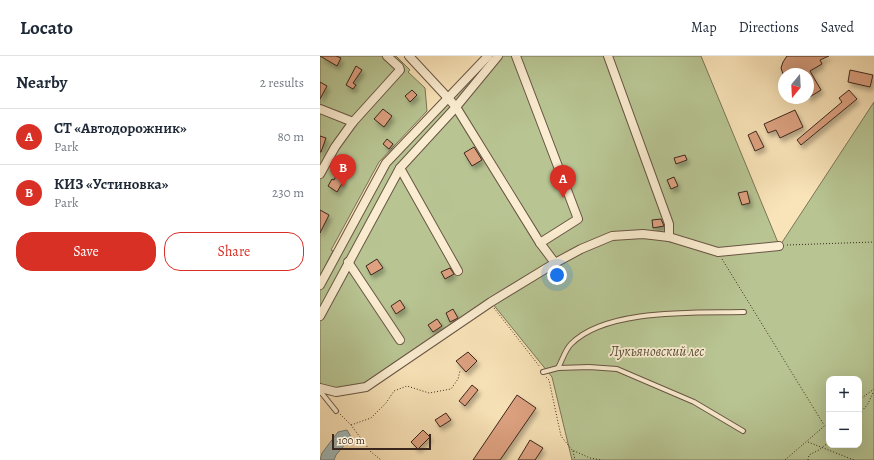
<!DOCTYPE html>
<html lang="en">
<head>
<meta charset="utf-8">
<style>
	body { margin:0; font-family:Alegreya,serif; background:#f2f2f3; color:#1f2937 }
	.controls { position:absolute; right:12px; bottom:12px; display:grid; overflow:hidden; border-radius:8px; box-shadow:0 4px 16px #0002 }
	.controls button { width:36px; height:36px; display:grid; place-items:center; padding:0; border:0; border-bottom:1px solid #e0e1e3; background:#fff; color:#1f2937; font:20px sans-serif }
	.compass { position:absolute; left:458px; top:12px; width:36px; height:36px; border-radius:50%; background:#fff; box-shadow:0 4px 16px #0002; rotate:198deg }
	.scale { position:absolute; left:12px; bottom:10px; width:99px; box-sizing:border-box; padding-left:4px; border:2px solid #3b261d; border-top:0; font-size:11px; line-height:14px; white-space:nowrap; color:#3b261d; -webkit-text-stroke:3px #fbedd1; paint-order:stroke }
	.you { position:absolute; left:237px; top:219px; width:14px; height:14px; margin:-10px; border:3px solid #fff; border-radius:50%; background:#1a73e8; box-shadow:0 0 0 6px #1a73e833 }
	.badge { display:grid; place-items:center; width:26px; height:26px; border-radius:50%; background:#d93025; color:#fff; font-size:13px; font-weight:700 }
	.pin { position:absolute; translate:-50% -33px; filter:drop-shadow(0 1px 2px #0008) }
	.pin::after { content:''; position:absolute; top:21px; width:14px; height:12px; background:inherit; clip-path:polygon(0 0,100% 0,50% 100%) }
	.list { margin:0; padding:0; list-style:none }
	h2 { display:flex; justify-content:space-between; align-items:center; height:52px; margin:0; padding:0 16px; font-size:17px }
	h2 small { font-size:13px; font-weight:400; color:#747a83 }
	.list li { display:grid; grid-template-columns:26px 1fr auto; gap:12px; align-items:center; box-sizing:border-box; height:56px; padding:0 16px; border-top:1px solid #e0e1e3 }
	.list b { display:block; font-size:15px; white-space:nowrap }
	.list p { margin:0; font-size:13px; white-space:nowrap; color:#747a83 }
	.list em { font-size:13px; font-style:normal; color:#747a83 }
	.actions { display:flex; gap:8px; padding:12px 16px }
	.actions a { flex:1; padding:9px 0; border:1px solid #d93025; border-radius:16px; text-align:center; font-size:14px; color:#d93025 }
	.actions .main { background:#d93025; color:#fff }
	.map { position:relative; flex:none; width:554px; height:404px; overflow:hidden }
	header { display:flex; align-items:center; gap:24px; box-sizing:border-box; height:56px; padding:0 20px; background:#fff; border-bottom:1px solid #e0e1e3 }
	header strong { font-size:19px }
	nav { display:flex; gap:22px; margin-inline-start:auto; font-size:14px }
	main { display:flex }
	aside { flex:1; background:#fff }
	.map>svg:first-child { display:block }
	.green { fill:#b8c593; stroke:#7a7658; fill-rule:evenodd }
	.water { fill:#a3bbba; stroke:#797f7b }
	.building { fill:#dea281; stroke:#3b261d; filter:url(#shadow) }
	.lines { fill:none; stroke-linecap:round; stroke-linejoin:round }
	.service-casing { stroke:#6a5544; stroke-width:6 }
	.minor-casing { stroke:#6a5544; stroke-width:10 }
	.path { stroke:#3b261d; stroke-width:1; stroke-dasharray:1 2; stroke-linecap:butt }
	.service { stroke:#fbedd1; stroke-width:4 }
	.minor { stroke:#fbedd1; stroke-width:8 }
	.labels { text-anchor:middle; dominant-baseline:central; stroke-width:3.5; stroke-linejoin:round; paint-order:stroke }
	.park-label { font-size:14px; font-style:italic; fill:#5a4e3a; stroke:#fbedd1 }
</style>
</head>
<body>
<header>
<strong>Locato</strong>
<nav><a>Map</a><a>Directions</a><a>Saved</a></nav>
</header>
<main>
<aside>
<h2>Nearby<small>2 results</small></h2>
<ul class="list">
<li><span class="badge">A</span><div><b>СТ «Автодорожник»</b><p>Park</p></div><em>80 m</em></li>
<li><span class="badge">B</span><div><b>КИЗ «Устиновка»</b><p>Park</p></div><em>230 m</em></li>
</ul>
<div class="actions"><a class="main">Save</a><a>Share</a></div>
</aside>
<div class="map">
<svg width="554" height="404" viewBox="0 0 554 404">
	<defs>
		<filter id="shadow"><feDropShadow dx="2.5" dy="4" stdDeviation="2" flood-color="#0004"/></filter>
	</defs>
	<rect width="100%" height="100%" fill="#f9e3b8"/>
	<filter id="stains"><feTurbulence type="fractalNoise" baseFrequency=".005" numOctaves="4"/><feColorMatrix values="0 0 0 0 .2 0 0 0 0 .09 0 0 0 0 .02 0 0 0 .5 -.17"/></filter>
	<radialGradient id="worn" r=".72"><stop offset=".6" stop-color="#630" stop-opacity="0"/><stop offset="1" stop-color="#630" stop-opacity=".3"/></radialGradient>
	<g class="green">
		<polygon points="0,0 76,0 90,14 88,16 105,32 107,55 59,106 11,194 13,195 0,220"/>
		<polygon points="168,0 381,0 459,189 398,193 349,179 292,178 260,193 46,331 16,336 0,332 0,229 66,107"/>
		<path d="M554,46V404H252L232,321L172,247L246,203L292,181L323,179L398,198L459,191ZM509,323H539V389H509Z"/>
	</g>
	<polygon class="water" points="27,374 31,381 16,399 14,404 0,404 2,397 18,376"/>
	<g class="building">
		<polygon points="0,0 16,0 21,2 17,10"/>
		<polygon points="467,0 509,0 500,4 502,8 490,15 501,34 488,42 488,18 463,18 461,12 463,6"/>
		<polygon points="36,10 42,14 33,27 36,29 33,33 26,29"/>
		<polygon points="530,14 553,19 550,31 528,26"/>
		<polygon points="0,26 7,30 0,43"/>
		<polygon points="92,34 97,39 90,46 85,40"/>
		<polygon points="529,34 537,43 481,89 477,84 522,46 519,42"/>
		<polygon points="63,53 72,60 64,71 54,63"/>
		<polygon points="475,54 483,71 460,82 456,74 448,77 444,68"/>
		<polygon points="436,75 444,91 435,95 428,79"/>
		<polygon points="0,80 6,82 1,96 0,96"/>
		<polygon points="67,83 73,88 69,93 63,88"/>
		<polygon points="154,91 162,104 152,110 144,97"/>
		<polygon points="365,99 367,104 356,108 354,102"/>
		<polygon points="16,120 24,124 17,136 8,130 12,123 14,124"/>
		<polygon points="354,121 358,130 351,133 347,124"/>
		<polygon points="427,135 430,147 422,149 418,137"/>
		<polygon points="0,154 9,159 0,177"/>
		<polygon points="341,163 344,170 333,172 332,164"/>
		<polygon points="57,203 63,212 51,219 46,210"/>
		<polygon points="130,212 134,218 125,223 121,216"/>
		<polygon points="80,244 85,252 76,258 71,250"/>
		<polygon points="133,253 138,262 130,266 126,257"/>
		<polygon points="117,263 122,270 113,276 108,269"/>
		<polygon points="148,296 157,305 146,316 136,305"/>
		<polygon points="152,329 158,334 145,350 139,345"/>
		<polygon points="197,339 216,352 180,404 153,404"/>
		<polygon points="126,357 131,364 120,371 115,364"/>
		<polygon points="103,374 110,381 98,393 91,386"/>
		<polygon points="210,384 223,392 215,404 198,404"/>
	</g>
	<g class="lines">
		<g class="service-casing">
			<g id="service">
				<polyline points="238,312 269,311 297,313 374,346 423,375"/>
				<path d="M223,316L238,312C242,305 245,294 251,288C286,252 376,257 424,256"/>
				<polyline points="0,335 16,355"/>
			</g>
		</g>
		<g class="minor-casing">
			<g id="minor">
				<polyline points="168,0 128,42 136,51 220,187 235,207"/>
				<polyline points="196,0 258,163 220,187"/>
				<polyline points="288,0 349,168 349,181"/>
				<polyline points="0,53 33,66"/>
				<polyline points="80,112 138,215"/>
				<polyline points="0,118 15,91 33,66 80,14 79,11 67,0"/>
				<polyline points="28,206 80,284"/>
				<polyline points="0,229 66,107 128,42 89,0"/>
				<polyline points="0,260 80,112 136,51 178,0"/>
				<polyline points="0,332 16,336 46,331 171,246 235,207 261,193 292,180 323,178 349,181 398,196 459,190"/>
			</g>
		</g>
		<g class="path">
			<polyline points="467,189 554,186"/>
			<polyline points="402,203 504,369"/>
			<polyline points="174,252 220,311"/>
			<polyline points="226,321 229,324 241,380 252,394 270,402 282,404"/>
			<polyline points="539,344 554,333"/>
			<path d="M539,357C550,348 548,346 554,335"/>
			<polyline points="20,358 31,369 51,396 61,404"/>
			<polyline points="31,369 51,362 66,347 74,335 87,330 109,337 131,333 138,323 140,315"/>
			<polyline points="488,386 534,404"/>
			<polyline points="253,395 255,404"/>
			<polyline points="465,404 509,366"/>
			<polyline points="488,404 489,399 499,394 509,386"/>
		</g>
		<use href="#service" class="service"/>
		<use href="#minor" class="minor"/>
	</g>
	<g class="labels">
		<g class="park-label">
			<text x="337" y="295">Лукьяновский лес</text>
		</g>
	</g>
	<rect width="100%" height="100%" filter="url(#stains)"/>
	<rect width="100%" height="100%" fill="url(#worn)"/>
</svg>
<div class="controls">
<button>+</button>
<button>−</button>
</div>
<svg class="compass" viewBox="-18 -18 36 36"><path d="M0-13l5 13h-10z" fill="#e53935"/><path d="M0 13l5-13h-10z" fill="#747a83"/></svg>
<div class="scale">100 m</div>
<div class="you"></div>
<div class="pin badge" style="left:243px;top:142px">A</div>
<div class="pin badge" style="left:23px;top:131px">B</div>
</div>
</main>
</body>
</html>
